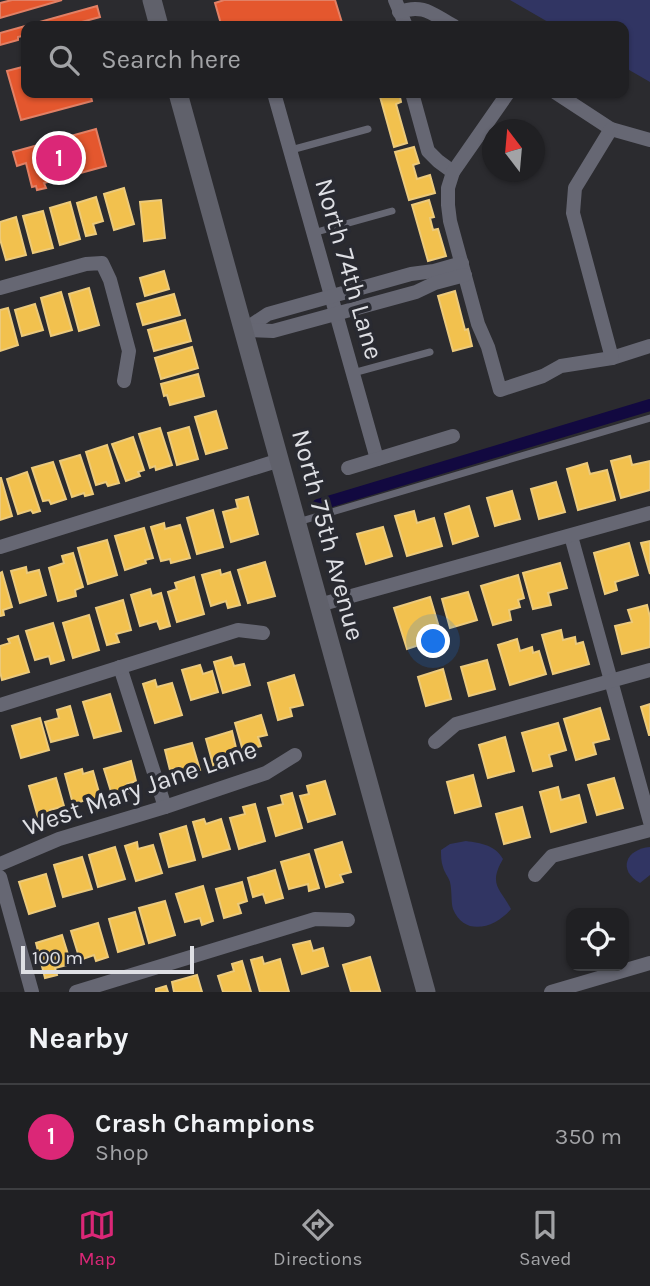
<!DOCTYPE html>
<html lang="en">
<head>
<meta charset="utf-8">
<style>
	body { margin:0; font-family:Karla,sans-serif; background:#2d2d30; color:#f1f3f6 }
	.controls { position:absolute; right:21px; bottom:21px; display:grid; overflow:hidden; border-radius:14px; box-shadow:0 2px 5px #0004 }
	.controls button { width:63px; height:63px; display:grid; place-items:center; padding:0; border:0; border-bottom:2px solid #3d3e41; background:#202023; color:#f1f3f6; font:35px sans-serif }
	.compass { position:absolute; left:482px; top:119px; width:63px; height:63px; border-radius:50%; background:#202023; box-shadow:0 2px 5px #0004; rotate:344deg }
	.scale { position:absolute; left:21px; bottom:18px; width:173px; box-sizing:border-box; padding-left:7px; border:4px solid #dfe0e5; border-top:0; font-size:19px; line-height:24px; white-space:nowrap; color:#dfe0e5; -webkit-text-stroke:5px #292a31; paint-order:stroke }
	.you { position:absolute; left:434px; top:642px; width:24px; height:24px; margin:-18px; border:5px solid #fff; border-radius:50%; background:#1a73e8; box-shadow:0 0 0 10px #1a73e833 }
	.badge { display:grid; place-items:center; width:46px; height:46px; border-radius:50%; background:#db2777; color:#fff; font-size:23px; font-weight:700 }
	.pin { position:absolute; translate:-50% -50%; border:4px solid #fff; box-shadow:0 2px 7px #0006 }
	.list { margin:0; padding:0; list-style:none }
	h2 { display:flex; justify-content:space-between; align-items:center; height:91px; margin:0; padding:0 28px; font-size:30px }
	h2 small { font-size:23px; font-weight:400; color:#a2a3a6 }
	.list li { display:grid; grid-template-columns:46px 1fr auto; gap:21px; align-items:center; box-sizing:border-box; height:105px; padding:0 28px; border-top:2px solid #3d3e41 }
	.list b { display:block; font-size:26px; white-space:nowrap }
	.list p { margin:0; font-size:23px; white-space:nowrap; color:#a2a3a6 }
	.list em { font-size:23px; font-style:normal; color:#a2a3a6 }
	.icon { flex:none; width:38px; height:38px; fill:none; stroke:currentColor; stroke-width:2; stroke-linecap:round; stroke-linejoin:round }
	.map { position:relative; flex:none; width:650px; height:992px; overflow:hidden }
	.search { position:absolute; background:#202023; box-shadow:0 2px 5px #0004; left:21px; right:21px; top:21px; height:77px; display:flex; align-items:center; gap:18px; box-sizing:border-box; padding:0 24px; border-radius:14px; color:#a2a3a6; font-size:26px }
	.sheet { height:196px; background:#202023 }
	nav { display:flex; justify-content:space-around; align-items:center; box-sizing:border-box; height:98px; border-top:2px solid #3d3e41; background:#202023; font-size:19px; color:#a2a3a6 }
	nav a { display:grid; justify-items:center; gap:4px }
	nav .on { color:#db2777 }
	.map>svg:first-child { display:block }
	.green { fill:#313563 }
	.homes { fill:#f2c14e; stroke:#ecca7b; stroke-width:2 }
	.shops { fill:#e4572e; stroke:#e28065; stroke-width:2 }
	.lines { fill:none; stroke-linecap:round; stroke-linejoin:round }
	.canal { stroke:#120940; stroke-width:12 }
	.service { stroke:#666773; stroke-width:7 }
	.minor { stroke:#666773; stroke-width:14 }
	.secondary { stroke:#60616b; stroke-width:19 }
	.labels { text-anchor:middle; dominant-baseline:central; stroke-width:7; stroke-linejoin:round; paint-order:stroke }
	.street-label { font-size:26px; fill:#dfe0e5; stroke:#292a31 }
</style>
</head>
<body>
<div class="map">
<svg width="650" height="992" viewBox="0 0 650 992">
	<rect width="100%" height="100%" fill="#2b2b2f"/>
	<g class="green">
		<polygon points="510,0 650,0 650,82 624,67 624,26 555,26"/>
		<path d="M466,841C481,843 495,845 503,859C488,885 500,888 511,909C496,927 465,938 453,909C451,903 452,890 450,882C448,876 444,872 443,867C441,862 441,855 441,850L450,844Z"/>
		<path d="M650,847V875L640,883C617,870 626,849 650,847Z"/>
	</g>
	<g class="homes">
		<polygon points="379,93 399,93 401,102 396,104 407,143 394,147"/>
		<polygon points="414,147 419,163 413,165 417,179 430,175 435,193 409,200 395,152"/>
		<polygon points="124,188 134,224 114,230 104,194"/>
		<polygon points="96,197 103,221 93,224 96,234 86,236 77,203"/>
		<polygon points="161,200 165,238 144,241 140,202"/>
		<polygon points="429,200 434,217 430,218 433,230 438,229 446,256 428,261 412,205"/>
		<polygon points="70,202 80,239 60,245 50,208"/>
		<polygon points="43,211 53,248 33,253 23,216"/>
		<polygon points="16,217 26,255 6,260 0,239 0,222"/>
		<polygon points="164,271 169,289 145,296 140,278"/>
		<polygon points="89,288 99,325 79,331 69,294"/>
		<polygon points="455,291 465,330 468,329 472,346 453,351 438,296"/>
		<polygon points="61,292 72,330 51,336 41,298"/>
		<polygon points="174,294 180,315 143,325 137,304"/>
		<polygon points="35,304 43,330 22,336 15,310"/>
		<polygon points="8,308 18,345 0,351 0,310"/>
		<polygon points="185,320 191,341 154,351 148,330"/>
		<polygon points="192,347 198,368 161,379 155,358"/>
		<polygon points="198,374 204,396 170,405 167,395 164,396 161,384"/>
		<polygon points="216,411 227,448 206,454 195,417"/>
		<polygon points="189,427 198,459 177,465 168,433"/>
		<polygon points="160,428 172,465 156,470 155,466 150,468 139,434"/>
		<polygon points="133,437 144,470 138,472 140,476 126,481 112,444"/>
		<polygon points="107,445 119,483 108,486 106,482 96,485 86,452"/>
		<polygon points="80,455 93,494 85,496 84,493 72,497 60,461"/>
		<polygon points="630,456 632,465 650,461 650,490 621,498 611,461"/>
		<polygon points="53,462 66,499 51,504 49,500 43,501 32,468"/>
		<polygon points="587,463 590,474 607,470 615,500 578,510 567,469"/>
		<polygon points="27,472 40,511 33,513 31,510 18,514 7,479"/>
		<polygon points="1,478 12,516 0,520 0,478"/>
		<polygon points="556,482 565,512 539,519 531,489"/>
		<polygon points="512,491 520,519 495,526 487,498"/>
		<polygon points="248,497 258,534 231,542 223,512 238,508 236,500"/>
		<polygon points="469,506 478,536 453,544 445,514"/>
		<polygon points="213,510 223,547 197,554 187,518"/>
		<polygon points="414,511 417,523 434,518 442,546 407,556 395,516"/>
		<polygon points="164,523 165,529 180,525 190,558 171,563 170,559 161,561 151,527"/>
		<polygon points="383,527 392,556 366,564 357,534"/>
		<polygon points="144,528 153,558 145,560 146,563 125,570 115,536"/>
		<polygon points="107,540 117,575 88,584 78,548"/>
		<polygon points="650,541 650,574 641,543"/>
		<polygon points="629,543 638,575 615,582 617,590 605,594 594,553"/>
		<polygon points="73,553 83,587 75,590 76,596 58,601 49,568 64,563 62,556"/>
		<polygon points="265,562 275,596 248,603 238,570"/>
		<polygon points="560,563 567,588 548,593 551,605 533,609 523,573"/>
		<polygon points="26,567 27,573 39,570 46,595 20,603 11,571"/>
		<polygon points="220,570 221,575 230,572 240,605 228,608 226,601 211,606 202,575"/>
		<polygon points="2,572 12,607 3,610 4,615 0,616 0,573"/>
		<polygon points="518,575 524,598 518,600 520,607 509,610 511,620 493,625 481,586"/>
		<polygon points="194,577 204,614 177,622 168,592 177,589 175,583"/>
		<polygon points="150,589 152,596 161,593 170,626 160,629 157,621 140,626 131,595"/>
		<polygon points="468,592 477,620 450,628 442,599"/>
		<polygon points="430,597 439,627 422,633 425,643 407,649 394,608"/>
		<polygon points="123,600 131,630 116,634 119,642 107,645 96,608"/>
		<polygon points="647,605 650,617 650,647 622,654 615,626 632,622 628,610"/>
		<polygon points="89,615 99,650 73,658 63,623"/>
		<polygon points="53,623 64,660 51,664 49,656 35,660 26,631"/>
		<polygon points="561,630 563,640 575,637 576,644 583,642 589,664 553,674 542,635"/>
		<polygon points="18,636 29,672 2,680 0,672 0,646 10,643 8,639"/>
		<polygon points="517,639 520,651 532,647 533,653 539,651 546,674 510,685 498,645"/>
		<polygon points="231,657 234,666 244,664 250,685 223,693 214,662"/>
		<polygon points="487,660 495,689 469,696 461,667"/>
		<polygon points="200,665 203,674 212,671 218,692 191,700 182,670"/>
		<polygon points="443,669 451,699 426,706 418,677"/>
		<polygon points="294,675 303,705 290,708 292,716 278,720 268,683"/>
		<polygon points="155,680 157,687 172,683 182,715 155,723 143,684"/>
		<polygon points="110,694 121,731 94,738 83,702"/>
		<polygon points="650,704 650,735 649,735 641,707"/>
		<polygon points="70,706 78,735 51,742 45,722 59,718 57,710"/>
		<polygon points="600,708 609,739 593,743 596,754 576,760 564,719"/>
		<polygon points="261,715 267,735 258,737 261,746 243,751 235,723"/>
		<polygon points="40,718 49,750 21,758 12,726"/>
		<polygon points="558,723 566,750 549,755 552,766 533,771 522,733"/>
		<polygon points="232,731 237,752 228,754 231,763 214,768 206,739"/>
		<polygon points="505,737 514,771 488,778 479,745"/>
		<polygon points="192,743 200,770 182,775 180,767 170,770 165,750"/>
		<polygon points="131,761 136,781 127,784 130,793 113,798 104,769"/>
		<polygon points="82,769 83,774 93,771 102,803 91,806 89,799 73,804 65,774"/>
		<polygon points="473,775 481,806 455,813 447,782"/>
		<polygon points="56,778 64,806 50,810 52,817 39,821 29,786"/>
		<polygon points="614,778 623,808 597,815 588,785"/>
		<polygon points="325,781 335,814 308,822 300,796 309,794 307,786"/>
		<polygon points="558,787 561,800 579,795 586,822 551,832 540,792"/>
		<polygon points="292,793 302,828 276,836 268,808 283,804 281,796"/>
		<polygon points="255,804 265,841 239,849 230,818 245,814 243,807"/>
		<polygon points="522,807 530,837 504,844 496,814"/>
		<polygon points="204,819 206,824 221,819 230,849 203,857 193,822"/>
		<polygon points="186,826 195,860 169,867 160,834"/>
		<polygon points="137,842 138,849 153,845 162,873 136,881 125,846"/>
		<polygon points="342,842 351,872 340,875 343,882 326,887 315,850"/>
		<polygon points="115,847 125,879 98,887 89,855"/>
		<polygon points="309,854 319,888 309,891 308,884 289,889 281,862"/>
		<polygon points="82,857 92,889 63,897 54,865"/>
		<polygon points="275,870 283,898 266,903 263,894 253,897 248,878"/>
		<polygon points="46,874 55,906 29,914 19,882"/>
		<polygon points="242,882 247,901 238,904 241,913 224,918 216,889"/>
		<polygon points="203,886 213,921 202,925 200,918 185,922 176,894"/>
		<polygon points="165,901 175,935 149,943 139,908"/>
		<polygon points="135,912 144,944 118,952 109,919"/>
		<polygon points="98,923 108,957 96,961 94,955 80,960 71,931"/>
		<polygon points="62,935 71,964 55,968 57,975 45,978 36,943"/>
		<polygon points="310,941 313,951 323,948 328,966 302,974 293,945"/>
		<polygon points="262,957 264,964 280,959 289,992 260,992 251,960"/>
		<polygon points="370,957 380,991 351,992 343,965"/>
		<polygon points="242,961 251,992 223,992 218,976 234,971 232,964"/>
		<polygon points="197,975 202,992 174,992 172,982"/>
		<polygon points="166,986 168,992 156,992 156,989"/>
	</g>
	<g class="shops">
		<polygon points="12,0 62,0 0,18 0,3"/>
		<polygon points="224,0 335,0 343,26 219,26 221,24 215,3"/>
		<polygon points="97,6 100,17 67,26 64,26 63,25 59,26 26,26 26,38 23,38 22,36 18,37 18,40 0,45 0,33"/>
		<polygon points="26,66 26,93 90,93 92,101 21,120 7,71"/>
		<polygon points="96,129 106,166 44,183 46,188 37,190 36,186 32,187 26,163 17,166 13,152"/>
	</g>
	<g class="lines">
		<polyline class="canal" points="318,505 650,405"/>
		<g class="service">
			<polyline points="291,150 368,129"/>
			<polyline points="313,233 392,211"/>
			<polyline points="353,373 430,352"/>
			<polyline points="298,522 650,418"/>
		</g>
		<g class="minor">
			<polyline points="395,0 406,26"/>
			<path d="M399,12C424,3 433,15 454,26"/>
			<polyline points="274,93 377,459"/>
			<polyline points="412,93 428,151 438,161 453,172"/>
			<polyline points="508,93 453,172 448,188 448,205 450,221 478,324 488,347 500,390 543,376 561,366 612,358 650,346"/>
			<polyline points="556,93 611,129 650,140"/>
			<polyline points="611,129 575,188 573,213 612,358"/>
			<polyline points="0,288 86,264 102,263 110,280 129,351 124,381"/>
			<polyline points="244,330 268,314 411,274 434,271 462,263"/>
			<polyline points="244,330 273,331 416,292 435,283 465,275"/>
			<polyline points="348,468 453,436"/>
			<polyline points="571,536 650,822"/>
			<polyline points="0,547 280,460"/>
			<polyline points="319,605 650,513"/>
			<polyline points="120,667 165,807"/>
			<polyline points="0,705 238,630 263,633"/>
			<polyline points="435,742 456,724 650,670"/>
			<polyline points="0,864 59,839 165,807 266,773 295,755"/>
			<polyline points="535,875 552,856 650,830"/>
			<polyline points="0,877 32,992"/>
			<polyline points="76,992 315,919 348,920"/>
			<polyline points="551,992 650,963"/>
		</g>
		<g class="secondary">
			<polyline points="152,0 159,26"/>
			<polyline points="178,93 426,992"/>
		</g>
	</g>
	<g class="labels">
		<g class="street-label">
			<text transform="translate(349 269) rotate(74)">North 74th Lane</text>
			<text transform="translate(328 535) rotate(75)">North 75th Avenue</text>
			<text transform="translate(140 788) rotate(-19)">West Mary Jane Lane</text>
		</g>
	</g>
</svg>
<div class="controls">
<button><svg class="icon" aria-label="locate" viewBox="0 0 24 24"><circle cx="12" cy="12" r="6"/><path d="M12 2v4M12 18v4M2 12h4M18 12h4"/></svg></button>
</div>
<svg class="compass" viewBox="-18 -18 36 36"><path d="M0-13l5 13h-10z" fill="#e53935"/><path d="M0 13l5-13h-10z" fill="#a2a3a6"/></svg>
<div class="scale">100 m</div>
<div class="you"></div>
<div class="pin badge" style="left:59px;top:158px">1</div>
<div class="search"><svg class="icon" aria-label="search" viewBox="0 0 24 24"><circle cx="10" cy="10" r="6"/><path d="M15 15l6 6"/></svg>Search here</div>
</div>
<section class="sheet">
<h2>Nearby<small></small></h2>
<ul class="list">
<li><span class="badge">1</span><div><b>Crash Champions</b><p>Shop</p></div><em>350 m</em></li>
</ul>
</section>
<nav>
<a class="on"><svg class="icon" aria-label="map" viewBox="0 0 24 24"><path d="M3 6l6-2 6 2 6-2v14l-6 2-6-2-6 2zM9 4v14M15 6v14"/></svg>Map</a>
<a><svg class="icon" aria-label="directions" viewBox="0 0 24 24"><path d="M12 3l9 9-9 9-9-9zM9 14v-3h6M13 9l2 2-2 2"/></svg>Directions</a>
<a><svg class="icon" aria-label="saved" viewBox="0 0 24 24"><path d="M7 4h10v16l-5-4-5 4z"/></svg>Saved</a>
</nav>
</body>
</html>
